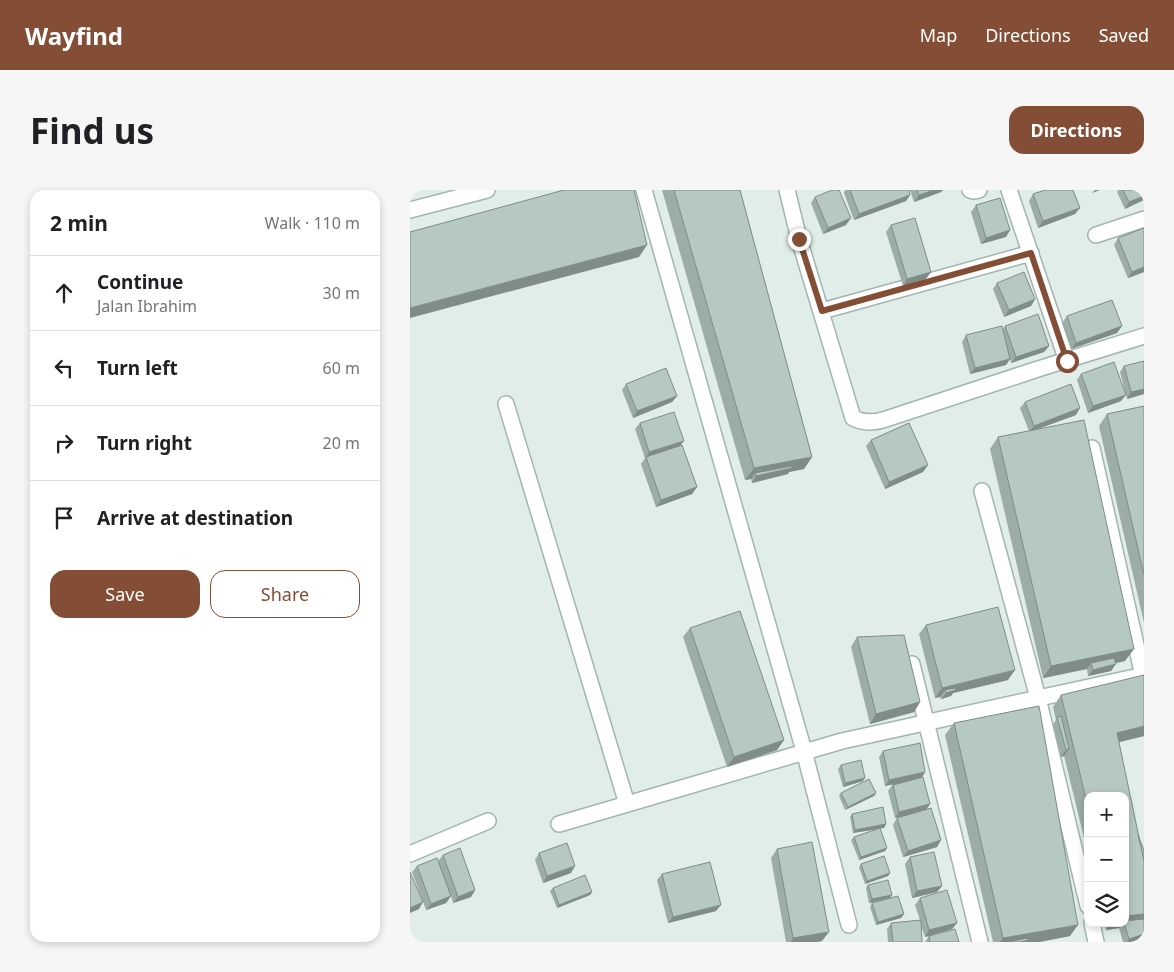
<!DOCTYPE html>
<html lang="en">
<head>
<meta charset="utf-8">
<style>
	body { margin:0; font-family:"Noto Sans",sans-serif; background:#f6f6f6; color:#202124 }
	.controls { position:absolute; right:15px; bottom:15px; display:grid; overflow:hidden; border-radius:10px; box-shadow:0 2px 8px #0003 }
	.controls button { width:45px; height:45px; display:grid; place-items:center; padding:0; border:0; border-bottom:1px solid #e0e0e0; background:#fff; color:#202124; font:25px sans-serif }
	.stop { position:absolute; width:15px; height:15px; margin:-11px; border:4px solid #844d36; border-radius:50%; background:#fff }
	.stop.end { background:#844d36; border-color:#fff; box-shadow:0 1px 5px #0008 }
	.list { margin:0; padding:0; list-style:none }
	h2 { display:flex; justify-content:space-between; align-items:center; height:65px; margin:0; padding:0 20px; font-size:21px }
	h2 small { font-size:16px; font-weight:400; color:#757577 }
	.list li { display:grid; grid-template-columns:32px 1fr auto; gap:15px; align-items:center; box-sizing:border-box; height:75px; padding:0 20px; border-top:1px solid #e0e0e0 }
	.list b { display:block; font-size:19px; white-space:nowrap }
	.list p { margin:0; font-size:16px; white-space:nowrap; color:#757577 }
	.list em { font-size:16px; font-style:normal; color:#757577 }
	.actions { display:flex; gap:10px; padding:15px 20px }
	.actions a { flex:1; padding:11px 0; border:1px solid #844d36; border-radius:15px; text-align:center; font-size:18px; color:#844d36 }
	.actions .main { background:#844d36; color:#fff }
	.icon { flex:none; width:28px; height:28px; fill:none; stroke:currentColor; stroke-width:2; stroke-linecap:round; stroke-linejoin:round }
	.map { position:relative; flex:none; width:734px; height:752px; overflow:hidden; border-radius:15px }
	header { display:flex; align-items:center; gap:30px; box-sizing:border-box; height:70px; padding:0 25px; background:#844d36; color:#fff }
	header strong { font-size:24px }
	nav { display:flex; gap:28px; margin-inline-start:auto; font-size:18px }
	.intro { display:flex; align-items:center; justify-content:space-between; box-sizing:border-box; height:120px; padding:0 30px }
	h1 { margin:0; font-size:35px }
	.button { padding:12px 22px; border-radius:15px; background:#844d36; color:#fff; font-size:18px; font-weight:700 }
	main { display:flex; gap:30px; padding:0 30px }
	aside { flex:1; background:#fff; border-radius:15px; box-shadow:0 2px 8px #0003 }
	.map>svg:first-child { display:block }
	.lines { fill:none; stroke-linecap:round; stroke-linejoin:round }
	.minor-casing { stroke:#a2b5b0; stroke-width:18 }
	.minor { stroke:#fff; stroke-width:15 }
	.wall { fill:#9caca6 }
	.shaded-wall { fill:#7f8c87 }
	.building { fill:#b5c8c1; stroke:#7f8c87 }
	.route { stroke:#844d36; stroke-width:6 }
</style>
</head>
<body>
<header>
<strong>Wayfind</strong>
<nav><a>Map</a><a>Directions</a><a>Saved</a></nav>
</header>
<div class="intro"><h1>Find us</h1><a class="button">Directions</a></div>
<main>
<aside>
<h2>2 min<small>Walk · 110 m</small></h2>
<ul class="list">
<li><svg class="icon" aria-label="ahead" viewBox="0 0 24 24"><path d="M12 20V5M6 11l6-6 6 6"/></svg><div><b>Continue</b><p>Jalan Ibrahim</p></div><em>30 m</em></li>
<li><svg class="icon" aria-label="left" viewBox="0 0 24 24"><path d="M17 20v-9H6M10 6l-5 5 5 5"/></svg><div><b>Turn left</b></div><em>60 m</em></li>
<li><svg class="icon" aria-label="right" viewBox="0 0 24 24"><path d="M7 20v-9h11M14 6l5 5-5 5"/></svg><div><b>Turn right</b></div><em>20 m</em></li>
<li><svg class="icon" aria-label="arrive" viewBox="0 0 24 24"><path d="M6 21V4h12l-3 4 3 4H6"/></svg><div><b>Arrive at destination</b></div></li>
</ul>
<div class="actions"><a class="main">Save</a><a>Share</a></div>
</aside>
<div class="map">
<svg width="734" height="752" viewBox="0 0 734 752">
	<rect width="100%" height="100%" fill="#e0ede8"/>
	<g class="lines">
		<g class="minor-casing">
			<g id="minor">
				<polyline points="234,0 394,561 439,735"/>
				<path d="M377,0L389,49L443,228C453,233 462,233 473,230L628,179L734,146"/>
				<polyline points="560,0 563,1 569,0"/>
				<polyline points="599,0 657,171"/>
				<polyline points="0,20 77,0"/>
				<polyline points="686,45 734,29"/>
				<polyline points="412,121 621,63"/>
				<polyline points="96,214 217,614"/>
				<polyline points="682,258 733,486"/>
				<polyline points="572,301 628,508 678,716"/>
				<polyline points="502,474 570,752"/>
				<polyline points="149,634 432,551 734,485"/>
				<polyline points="0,664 78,631"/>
				<polyline points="682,733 686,752"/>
			</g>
		</g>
		<use href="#minor" class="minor"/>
	</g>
	<g class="wall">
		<polygon points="252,0 330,0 402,267 394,279 379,282 378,284 342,293 341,289 335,290"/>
		<polygon points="435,0 499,0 500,5 496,11 444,30 434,3"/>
		<polygon points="500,0 533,0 531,2 504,12"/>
		<polygon points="708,0 734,0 715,19 707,2"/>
		<polygon points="623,4 665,24 628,38 619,11"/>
		<polygon points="405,7 436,35 413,44 401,13"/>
		<polygon points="566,15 600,40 596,47 571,54 561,22"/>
		<polygon points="481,35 516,89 493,96 476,42"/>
		<polygon points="734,38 734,82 718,88 704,55 708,48"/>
		<polygon points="587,93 625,109 621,116 594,127 583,99"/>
		<polygon points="657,126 712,136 707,143 661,159 652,133"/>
		<polygon points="595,136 639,156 634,162 601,173 600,169 596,175 560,184 552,152 556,145 593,139"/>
		<polygon points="734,171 734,204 717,209 710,182 714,176"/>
		<polygon points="671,184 711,211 678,223 667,190"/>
		<polygon points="216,194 267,206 262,212 223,228 212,200"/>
		<polygon points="615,212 666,225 628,239 715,471 706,473 701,481 678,486 677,479 633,488 580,259 588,247 619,241 610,218"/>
		<polygon points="734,216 734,433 689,236 697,224"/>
		<polygon points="230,233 271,255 287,297 282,304 246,317 231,274 235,268 225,239"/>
		<polygon points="461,250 518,275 513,282 475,299 456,256"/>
		<polygon points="516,435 598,490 543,503 541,506 531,509 530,507 525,508 509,444"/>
		<polygon points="280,438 374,550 367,560 317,577 273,447"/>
		<polygon points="447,447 510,512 504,522 460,534 441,457"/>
		<polygon points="651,505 734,546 709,552 728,645 734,660 734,749 724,752 713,752 709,738 696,740 694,733 715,733 678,606 678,664 654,566 651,567 643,534 646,530 643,517"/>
		<polygon points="544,533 660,746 629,752 583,752 535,545"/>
		<polygon points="473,561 515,582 512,587 520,614 516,620 527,657 493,667 483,635 487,628 500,624 485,628 478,601 483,594 475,596 469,567"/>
		<polygon points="431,575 453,591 433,597 428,579"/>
		<polygon points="431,603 466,603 464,606 435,620 429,606"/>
		<polygon points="442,624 476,634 474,638 470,638 475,661 449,670 441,650 444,647 467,639 443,643 440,627"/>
		<polygon points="367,659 412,751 406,752 376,752 361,668"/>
		<polygon points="129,663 161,683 133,693 125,670"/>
		<polygon points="33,665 65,700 61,707 43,713 41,706 36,713 16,720 2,682 7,676 35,690 28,671"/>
		<polygon points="500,667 532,696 527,702 502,708 495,674"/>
		<polygon points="451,674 480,683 478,686 455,694 449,677"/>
		<polygon points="252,684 306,721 258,733 247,690"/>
		<polygon points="458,695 482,705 480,708 459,713 456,698"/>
		<polygon points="143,698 182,702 180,705 147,718 140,701"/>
		<polygon points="510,708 547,733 542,739 515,747 511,735 512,752 478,752 477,739 481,733 510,730 505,715"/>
		<polygon points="462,713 494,724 491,728 466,735 460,717"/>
		<polygon points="519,746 549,752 515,752"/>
	</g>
	<g class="shaded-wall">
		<polygon points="524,0 533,0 531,2 504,12 509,5"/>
		<polygon points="685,0 690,0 682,3"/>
		<polygon points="500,5 496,11 444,30 449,24"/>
		<polygon points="734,6 734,10 715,19 719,12"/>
		<polygon points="670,18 665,24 628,38 633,31"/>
		<polygon points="441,28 436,35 413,44 418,38"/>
		<polygon points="600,40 596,47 571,54 576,48"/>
		<polygon points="237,55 229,67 0,128 0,118"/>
		<polygon points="734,77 734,82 718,88 722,82"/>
		<polygon points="521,82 516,89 493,96 497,89"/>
		<polygon points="625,109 621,116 594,127 599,120"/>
		<polygon points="712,136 707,143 661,159 666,153"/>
		<polygon points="639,156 634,162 601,173 606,167"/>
		<polygon points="600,169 596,175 560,184 565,178"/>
		<polygon points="734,199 734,204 717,209 721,202"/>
		<polygon points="716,205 711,211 678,223 683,216"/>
		<polygon points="267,206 262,212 223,228 227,221"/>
		<polygon points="670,218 666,225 619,242 624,236"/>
		<polygon points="274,251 269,257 236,267 239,262"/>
		<polygon points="402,267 394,279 379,282 378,284 342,293 346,286 345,283 341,289 335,290 344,278"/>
		<polygon points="518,275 513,282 475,299 479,292"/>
		<polygon points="287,297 282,304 246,317 251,310"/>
		<polygon points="724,459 715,471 682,478 681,473 677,479 633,488 641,476"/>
		<polygon points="706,474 701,481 678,486 683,480"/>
		<polygon points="605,480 598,490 543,503 541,506 531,509 536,503 535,500 530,507 525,508 532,498"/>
		<polygon points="510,512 504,522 460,534 466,524"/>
		<polygon points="734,536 734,546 698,555 707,543"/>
		<polygon points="374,550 367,560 317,577 324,567"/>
		<polygon points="659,559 654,566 651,567 656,560"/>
		<polygon points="515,582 511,589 475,596 479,590"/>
		<polygon points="455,588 453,591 433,597 435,593"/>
		<polygon points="466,603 464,606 435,620 438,617"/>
		<polygon points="520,614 515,621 485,628 489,622"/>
		<polygon points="476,634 474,638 443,643 445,640"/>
		<polygon points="531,650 527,657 493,667 498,661"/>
		<polygon points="477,658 475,661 449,670 451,667"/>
		<polygon points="165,676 161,683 133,693 137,686"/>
		<polygon points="480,683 478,686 455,694 457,691"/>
		<polygon points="532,696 527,702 502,708 507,701"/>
		<polygon points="65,700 61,707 43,713 48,707"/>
		<polygon points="182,702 180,705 147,718 149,715"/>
		<polygon points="482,705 480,708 459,713 462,709"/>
		<polygon points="41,706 36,713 16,720 21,714"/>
		<polygon points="13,712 9,719 0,723 0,718"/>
		<polygon points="311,715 306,721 258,733 263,727"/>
		<polygon points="494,724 491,728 466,735 468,732"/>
		<polygon points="734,724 734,734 715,733 715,726"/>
		<polygon points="547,733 542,739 515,747 519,740"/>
		<polygon points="701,733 712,733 709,738 696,740"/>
		<polygon points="668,735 660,746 629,752 590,752 593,748"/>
		<polygon points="419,742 412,751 406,752 381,752 383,748"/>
		<polygon points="734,744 734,749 724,752 717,752 719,749"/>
	</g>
	<g class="building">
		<polygon points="154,0 224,0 237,55 0,118 0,42"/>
		<polygon points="264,0 330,0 402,267 344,278"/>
		<polygon points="422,0 429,0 441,28 418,38 405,7"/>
		<polygon points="440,0 499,0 500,5 449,24"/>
		<polygon points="507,0 524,0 509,5"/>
		<polygon points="635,0 663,0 670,18 633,31 623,4"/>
		<polygon points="713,0 734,0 734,6 719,12"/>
		<polygon points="590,8 600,40 576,48 566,15"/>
		<polygon points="505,28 521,82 497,89 481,35"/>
		<polygon points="734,38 734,77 722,82 708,48"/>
		<polygon points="614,82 625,109 599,120 587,93"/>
		<polygon points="702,110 712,136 666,153 657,126"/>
		<polygon points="628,124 639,156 606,167 595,136"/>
		<polygon points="592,136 600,169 565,178 556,145"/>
		<polygon points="734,171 734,199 721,202 714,176"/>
		<polygon points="704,172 716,205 683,216 671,184"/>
		<polygon points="256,178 267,206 227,221 216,194"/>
		<polygon points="661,194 670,218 624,236 615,212"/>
		<polygon points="734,216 734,385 697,224"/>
		<polygon points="264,222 274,251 239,262 230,233"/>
		<polygon points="674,230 724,459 641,476 588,247"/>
		<polygon points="499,233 518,275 479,292 461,250"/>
		<polygon points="272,255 287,297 251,310 236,267"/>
		<polygon points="382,276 382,278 346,286 345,283"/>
		<polygon points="588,417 605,480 532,498 516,435"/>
		<polygon points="330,421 374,550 324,567 280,438"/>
		<polygon points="494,445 510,512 466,524 447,447"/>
		<polygon points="704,468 706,474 683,480 681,473"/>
		<polygon points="734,485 734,536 707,543 734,671 734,724 715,726 715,606 678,606 678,617 651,505"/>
		<polygon points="545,498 546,500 536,503 535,500"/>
		<polygon points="629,516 668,735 593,748 544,533"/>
		<polygon points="651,526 659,559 656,560 647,527"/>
		<polygon points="510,553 515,582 479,590 473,561"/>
		<polygon points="451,570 455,588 435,593 431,575"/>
		<polygon points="513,587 520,614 489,622 483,595"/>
		<polygon points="459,589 466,603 438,617 431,603"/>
		<polygon points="473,617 476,634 445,640 442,624"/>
		<polygon points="521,618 531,650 498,661 487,628"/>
		<polygon points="470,638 477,658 451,667 444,647"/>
		<polygon points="728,645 734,660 734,669"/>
		<polygon points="402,652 419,742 383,748 367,659"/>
		<polygon points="157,653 165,676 137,686 129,663"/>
		<polygon points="50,658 65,700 48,707 33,665"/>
		<polygon points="524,662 532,696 507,701 500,667"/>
		<polygon points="474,666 480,683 457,691 451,674"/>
		<polygon points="27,668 41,706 21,714 7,676"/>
		<polygon points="300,672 311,715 263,727 252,684"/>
		<polygon points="0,682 13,712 0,718"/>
		<polygon points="175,685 182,702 149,715 143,698"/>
		<polygon points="478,690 482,705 462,709 458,695"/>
		<polygon points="537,700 547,733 519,740 510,708"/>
		<polygon points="488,706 494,724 468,732 462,713"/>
		<polygon points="734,729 734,744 719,749 714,733 715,733 715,731"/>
		<polygon points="511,730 512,752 483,752 481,733"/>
		<polygon points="545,739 549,752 520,752 519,746"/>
		<polygon points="618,748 618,750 611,752 597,752"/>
	</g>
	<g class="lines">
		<polyline class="route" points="389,49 412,121 621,63 657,171"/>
	</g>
</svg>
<div class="controls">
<button>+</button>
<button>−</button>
<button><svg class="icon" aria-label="layers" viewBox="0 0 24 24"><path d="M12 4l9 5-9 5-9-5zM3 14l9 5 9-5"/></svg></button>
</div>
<div class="stop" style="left:657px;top:171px"></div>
<div class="stop end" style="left:389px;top:49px"></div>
</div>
</main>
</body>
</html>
